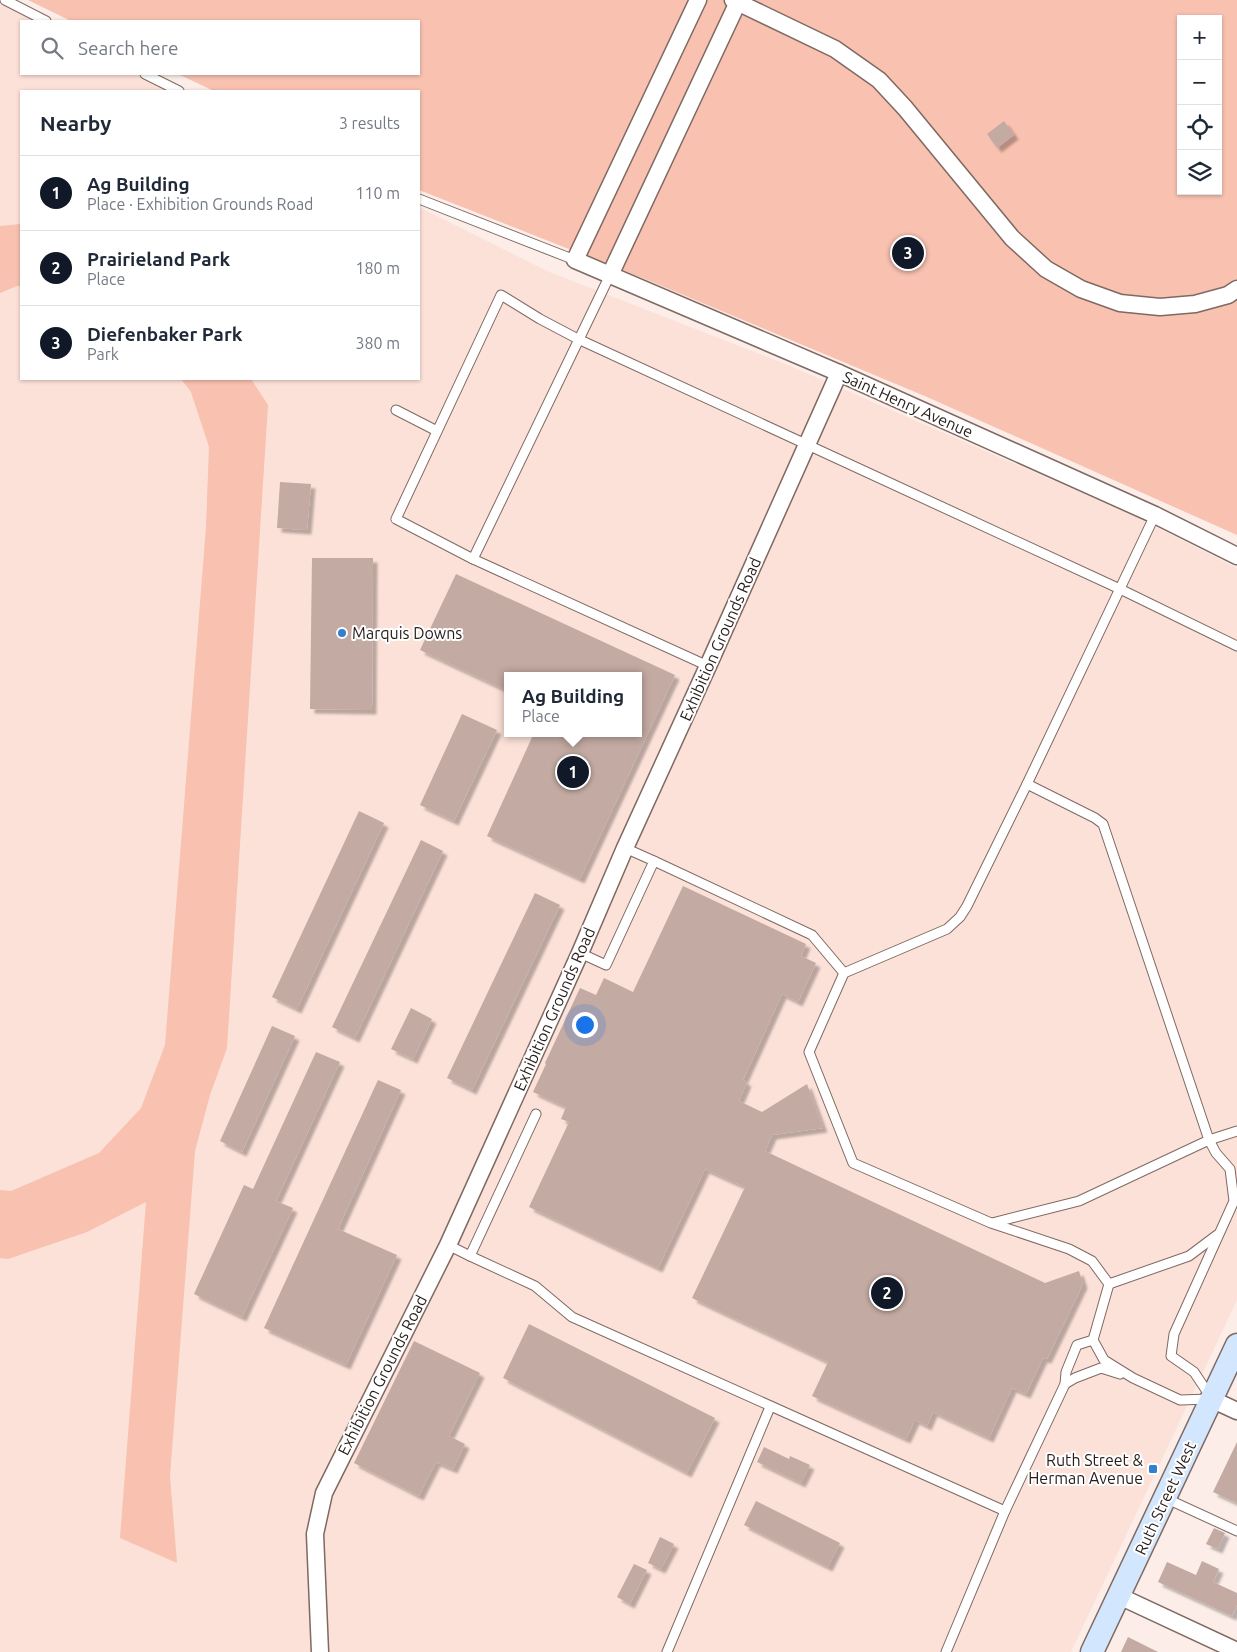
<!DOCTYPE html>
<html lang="en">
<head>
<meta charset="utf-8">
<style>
	body { margin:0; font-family:Ubuntu,sans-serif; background:#f2f2f3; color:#1f2937 }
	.controls { position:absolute; right:15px; top:15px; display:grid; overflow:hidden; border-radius:0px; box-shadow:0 1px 4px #0004 }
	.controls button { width:45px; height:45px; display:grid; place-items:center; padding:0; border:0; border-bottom:1px solid #e0e1e3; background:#fff; color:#1f2937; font:25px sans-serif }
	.you { position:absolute; left:584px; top:1024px; width:18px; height:18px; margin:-12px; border:4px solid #fff; border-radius:50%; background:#1a73e8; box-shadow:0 0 0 8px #1a73e833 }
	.badge { display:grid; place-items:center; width:32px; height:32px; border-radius:50%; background:#111827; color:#fff; font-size:16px; font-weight:700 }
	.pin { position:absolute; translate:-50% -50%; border:2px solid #fff; box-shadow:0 1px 5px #0006 }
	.popup { position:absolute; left:504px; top:672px; width:138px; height:65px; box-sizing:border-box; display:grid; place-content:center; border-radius:0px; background:#fff; filter:drop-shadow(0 1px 4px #0005); font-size:16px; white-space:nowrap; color:#747a83 }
	.popup b { font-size:19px; color:#1f2937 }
	.popup::after { content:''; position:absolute; left:50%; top:100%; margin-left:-10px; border:10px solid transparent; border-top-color:#fff }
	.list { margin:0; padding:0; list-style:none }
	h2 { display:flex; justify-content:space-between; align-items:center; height:65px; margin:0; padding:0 20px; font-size:21px }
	h2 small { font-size:16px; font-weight:400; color:#747a83 }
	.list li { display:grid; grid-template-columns:32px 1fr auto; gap:15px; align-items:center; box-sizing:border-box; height:75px; padding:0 20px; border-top:1px solid #e0e1e3 }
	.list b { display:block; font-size:19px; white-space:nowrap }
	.list p { margin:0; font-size:16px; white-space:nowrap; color:#747a83 }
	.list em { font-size:16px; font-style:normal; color:#747a83 }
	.icon { flex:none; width:28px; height:28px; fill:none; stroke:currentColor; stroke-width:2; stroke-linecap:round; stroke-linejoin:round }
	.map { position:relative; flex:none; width:1237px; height:1652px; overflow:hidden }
	.search { position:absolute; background:#fff; box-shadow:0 1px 4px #0004; left:20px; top:20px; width:400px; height:55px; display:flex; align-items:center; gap:12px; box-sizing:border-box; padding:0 18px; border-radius:0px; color:#747a83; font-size:19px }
	.panel { position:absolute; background:#fff; box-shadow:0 1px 4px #0004; left:20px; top:90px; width:400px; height:290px; border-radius:0px }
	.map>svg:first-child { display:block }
	.built { fill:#fce1d8; fill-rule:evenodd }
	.green { fill:#f8c1b0; fill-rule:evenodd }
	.building { fill:#c3aaa2; filter:url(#shadow) }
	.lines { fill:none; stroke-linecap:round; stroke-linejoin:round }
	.lane-casing { stroke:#7f6962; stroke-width:11 }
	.street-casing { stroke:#7f6962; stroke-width:19 }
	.secondary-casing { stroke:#7f6962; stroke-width:25 }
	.lane { stroke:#fff; stroke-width:9 }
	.street { stroke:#fff; stroke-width:16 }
	.secondary { stroke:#d2e7fe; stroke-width:22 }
	.poi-dot { fill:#3380d0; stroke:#fff; stroke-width:2 }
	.labels { text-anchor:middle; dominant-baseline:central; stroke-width:4; stroke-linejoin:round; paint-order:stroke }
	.street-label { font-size:16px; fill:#261d1a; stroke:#fff }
	.poi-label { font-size:16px; fill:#261d1a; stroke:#fff; text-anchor:start }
</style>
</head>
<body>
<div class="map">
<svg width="1237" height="1652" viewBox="0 0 1237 1652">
	<defs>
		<filter id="shadow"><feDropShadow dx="4.5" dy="4.5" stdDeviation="1" flood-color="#0004"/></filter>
	</defs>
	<rect width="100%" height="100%" fill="#fcede8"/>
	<path class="built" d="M0,0L43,21H21V74H149L185,91H21V379H419V207L547,271L788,365L1130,514L1237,568V1300L1071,1652H0ZM508,676H638V733H508Z"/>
	<g class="green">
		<path d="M28,0H1237V535L927,397L645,279L419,190V91H214L178,74H419V21H71ZM1181,19H1218V191H1181Z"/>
		<polygon points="21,224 21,286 17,286 0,293 0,226"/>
		<polygon points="181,379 251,379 268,405 227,1048 210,1095 195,1151 170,1476 177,1563 120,1538 146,1202 87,1232 8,1259 0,1258 0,1190 11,1191 99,1153 141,1108 165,1045 206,527 209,447 191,392"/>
	</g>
	<g class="building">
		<polygon points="1004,121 1014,135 997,148 987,134"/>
		<polygon points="280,482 311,484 307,530 277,528"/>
		<polygon points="312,558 373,558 372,710 310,709"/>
		<polygon points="456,574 675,675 580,879 487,836 534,733 638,733 638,676 508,676 508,691 420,650"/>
		<polygon points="462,714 497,730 454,821 420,805"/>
		<polygon points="359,811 384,823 297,1009 272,997"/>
		<polygon points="421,840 443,851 355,1038 332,1027"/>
		<polygon points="683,886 806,944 801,956 816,963 798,1002 782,994 743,1080 747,1082 739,1101 762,1112 807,1084 823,1128 772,1135 765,1151 1045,1283 1079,1271 1083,1284 1047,1359 1043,1358 1026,1394 1012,1388 989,1438 933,1412 927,1426 915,1420 906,1439 812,1396 828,1362 692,1298 745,1187 705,1169 658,1268 529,1207 569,1122 561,1119 566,1107 533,1092 546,1064 545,1063 580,988 596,995 604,978 633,992"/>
		<polygon points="535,893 560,905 472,1090 447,1078"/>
		<polygon points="411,1008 432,1019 413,1059 391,1049"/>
		<polygon points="272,1026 295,1036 242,1152 220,1141"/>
		<polygon points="316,1052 340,1062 276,1201 293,1208 242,1317 194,1294 244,1185 253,1189"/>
		<polygon points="378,1080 401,1090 338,1229 397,1255 346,1365 264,1328"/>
		<polygon points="529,1324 715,1418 687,1473 503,1378"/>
		<polygon points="414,1341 480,1373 449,1436 465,1444 453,1469 436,1462 419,1496 354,1463"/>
		<polygon points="1237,1442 1237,1503 1213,1492"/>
		<polygon points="764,1447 789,1459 790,1456 810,1465 801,1483 757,1462"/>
		<polygon points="756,1501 840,1543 828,1567 744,1525"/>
		<polygon points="1214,1528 1225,1533 1218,1549 1206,1544"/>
		<polygon points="660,1537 674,1544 661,1569 648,1563"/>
		<polygon points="1202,1561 1219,1569 1213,1582 1237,1593 1237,1605 1232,1616 1158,1582 1167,1562 1196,1575"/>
		<polygon points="634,1564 647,1570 630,1604 617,1597"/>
		<polygon points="1128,1637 1158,1652 1121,1652"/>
	</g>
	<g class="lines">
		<g class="lane-casing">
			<g id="lane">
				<polyline points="5,0 46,21"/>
				<polyline points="145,74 179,91"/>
				<polyline points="419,199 575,260"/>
				<polyline points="396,410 437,431"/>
				<polyline points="473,559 610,275"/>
				<polyline points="708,666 473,559 396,519 501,295 540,319 578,339 1120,589 1237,646"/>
				<polyline points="625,848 654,861"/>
				<polyline points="580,953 606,965 654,861 812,935 844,973"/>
				<polyline points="536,1114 470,1256 535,1286 572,1317 1005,1511"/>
				<polyline points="992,1223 1079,1201 1209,1140 1103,824 1095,818 1027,784"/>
				<polyline points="448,1245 470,1256"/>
				<polyline points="1109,1284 1092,1261 1069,1249 991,1223 853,1163 809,1052 844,973 947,929 960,917 967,906 1027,784 1155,515"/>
				<polyline points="1109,1284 1093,1340 1104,1360 1133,1378 1180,1400 1210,1399"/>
				<polyline points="1109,1284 1189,1256 1217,1235"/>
				<polyline points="1065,1384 1075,1378 1101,1368 1120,1374"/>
				<polyline points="1210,1396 1194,1372 1171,1356 1174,1334 1234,1201 1230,1169 1216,1153 1209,1140 1237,1131"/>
				<polyline points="1165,1498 1237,1531"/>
				<polyline points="667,1652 770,1407"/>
				<polyline points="946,1652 1005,1511 1065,1384 1066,1372 1077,1345 1093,1340"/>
			</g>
		</g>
		<g class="street-casing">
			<g id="street">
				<polyline points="698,0 575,260 839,373 1155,515 1237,556"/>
				<polyline points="733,0 835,49 879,80 905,108 1012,238 1046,269 1081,289 1120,303 1160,307 1195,304 1228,295 1237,289"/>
				<polyline points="610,275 738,2"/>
				<polyline points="1211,1399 1237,1411"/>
				<polyline points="1119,1596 1237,1651"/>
				<polyline points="320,1652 315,1534 324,1493 448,1245 580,953 625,848 708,666 839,373"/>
			</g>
		</g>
		<g class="secondary-casing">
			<polyline id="secondary" points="1092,1652 1237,1345"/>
		</g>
		<use href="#lane" class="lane"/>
		<use href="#street" class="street"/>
		<use href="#secondary" class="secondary"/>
	</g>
	<g class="poi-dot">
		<circle cx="342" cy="633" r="5"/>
		<rect x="1148" y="1464" width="10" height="10" rx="2.5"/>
	</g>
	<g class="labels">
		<g class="street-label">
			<text transform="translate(908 404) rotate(24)">Saint Henry Avenue</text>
			<text transform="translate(720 639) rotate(-66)">Exhibition Grounds Road</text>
			<text transform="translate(554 1009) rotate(-66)">Exhibition Grounds Road</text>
			<text transform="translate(382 1375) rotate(-63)">Exhibition Grounds Road</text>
			<text transform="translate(1165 1498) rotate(-65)">Ruth Street West</text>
		</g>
		<g class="poi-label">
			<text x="352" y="633">Marquis Downs</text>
			<text x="1143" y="1460" text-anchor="end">Ruth Street &amp;<tspan x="1143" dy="18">Herman Avenue</tspan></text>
		</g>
	</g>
</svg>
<div class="controls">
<button>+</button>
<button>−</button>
<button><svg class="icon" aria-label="locate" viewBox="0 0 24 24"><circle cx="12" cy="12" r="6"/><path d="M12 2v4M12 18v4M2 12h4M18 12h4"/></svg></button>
<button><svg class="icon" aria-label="layers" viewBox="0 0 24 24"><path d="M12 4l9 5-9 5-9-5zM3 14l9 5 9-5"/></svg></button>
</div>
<div class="you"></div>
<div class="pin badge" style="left:573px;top:772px">1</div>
<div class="popup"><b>Ag Building</b>Place</div>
<div class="pin badge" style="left:887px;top:1293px">2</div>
<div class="pin badge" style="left:908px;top:253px">3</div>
<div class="search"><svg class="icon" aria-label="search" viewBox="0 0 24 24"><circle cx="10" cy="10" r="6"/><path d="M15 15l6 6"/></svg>Search here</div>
<section class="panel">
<h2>Nearby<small>3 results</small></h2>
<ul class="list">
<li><span class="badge">1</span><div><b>Ag Building</b><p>Place · Exhibition Grounds Road</p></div><em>110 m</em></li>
<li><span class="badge">2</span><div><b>Prairieland Park</b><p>Place</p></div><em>180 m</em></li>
<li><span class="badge">3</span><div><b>Diefenbaker Park</b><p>Park</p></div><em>380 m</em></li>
</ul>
</section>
</div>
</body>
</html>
